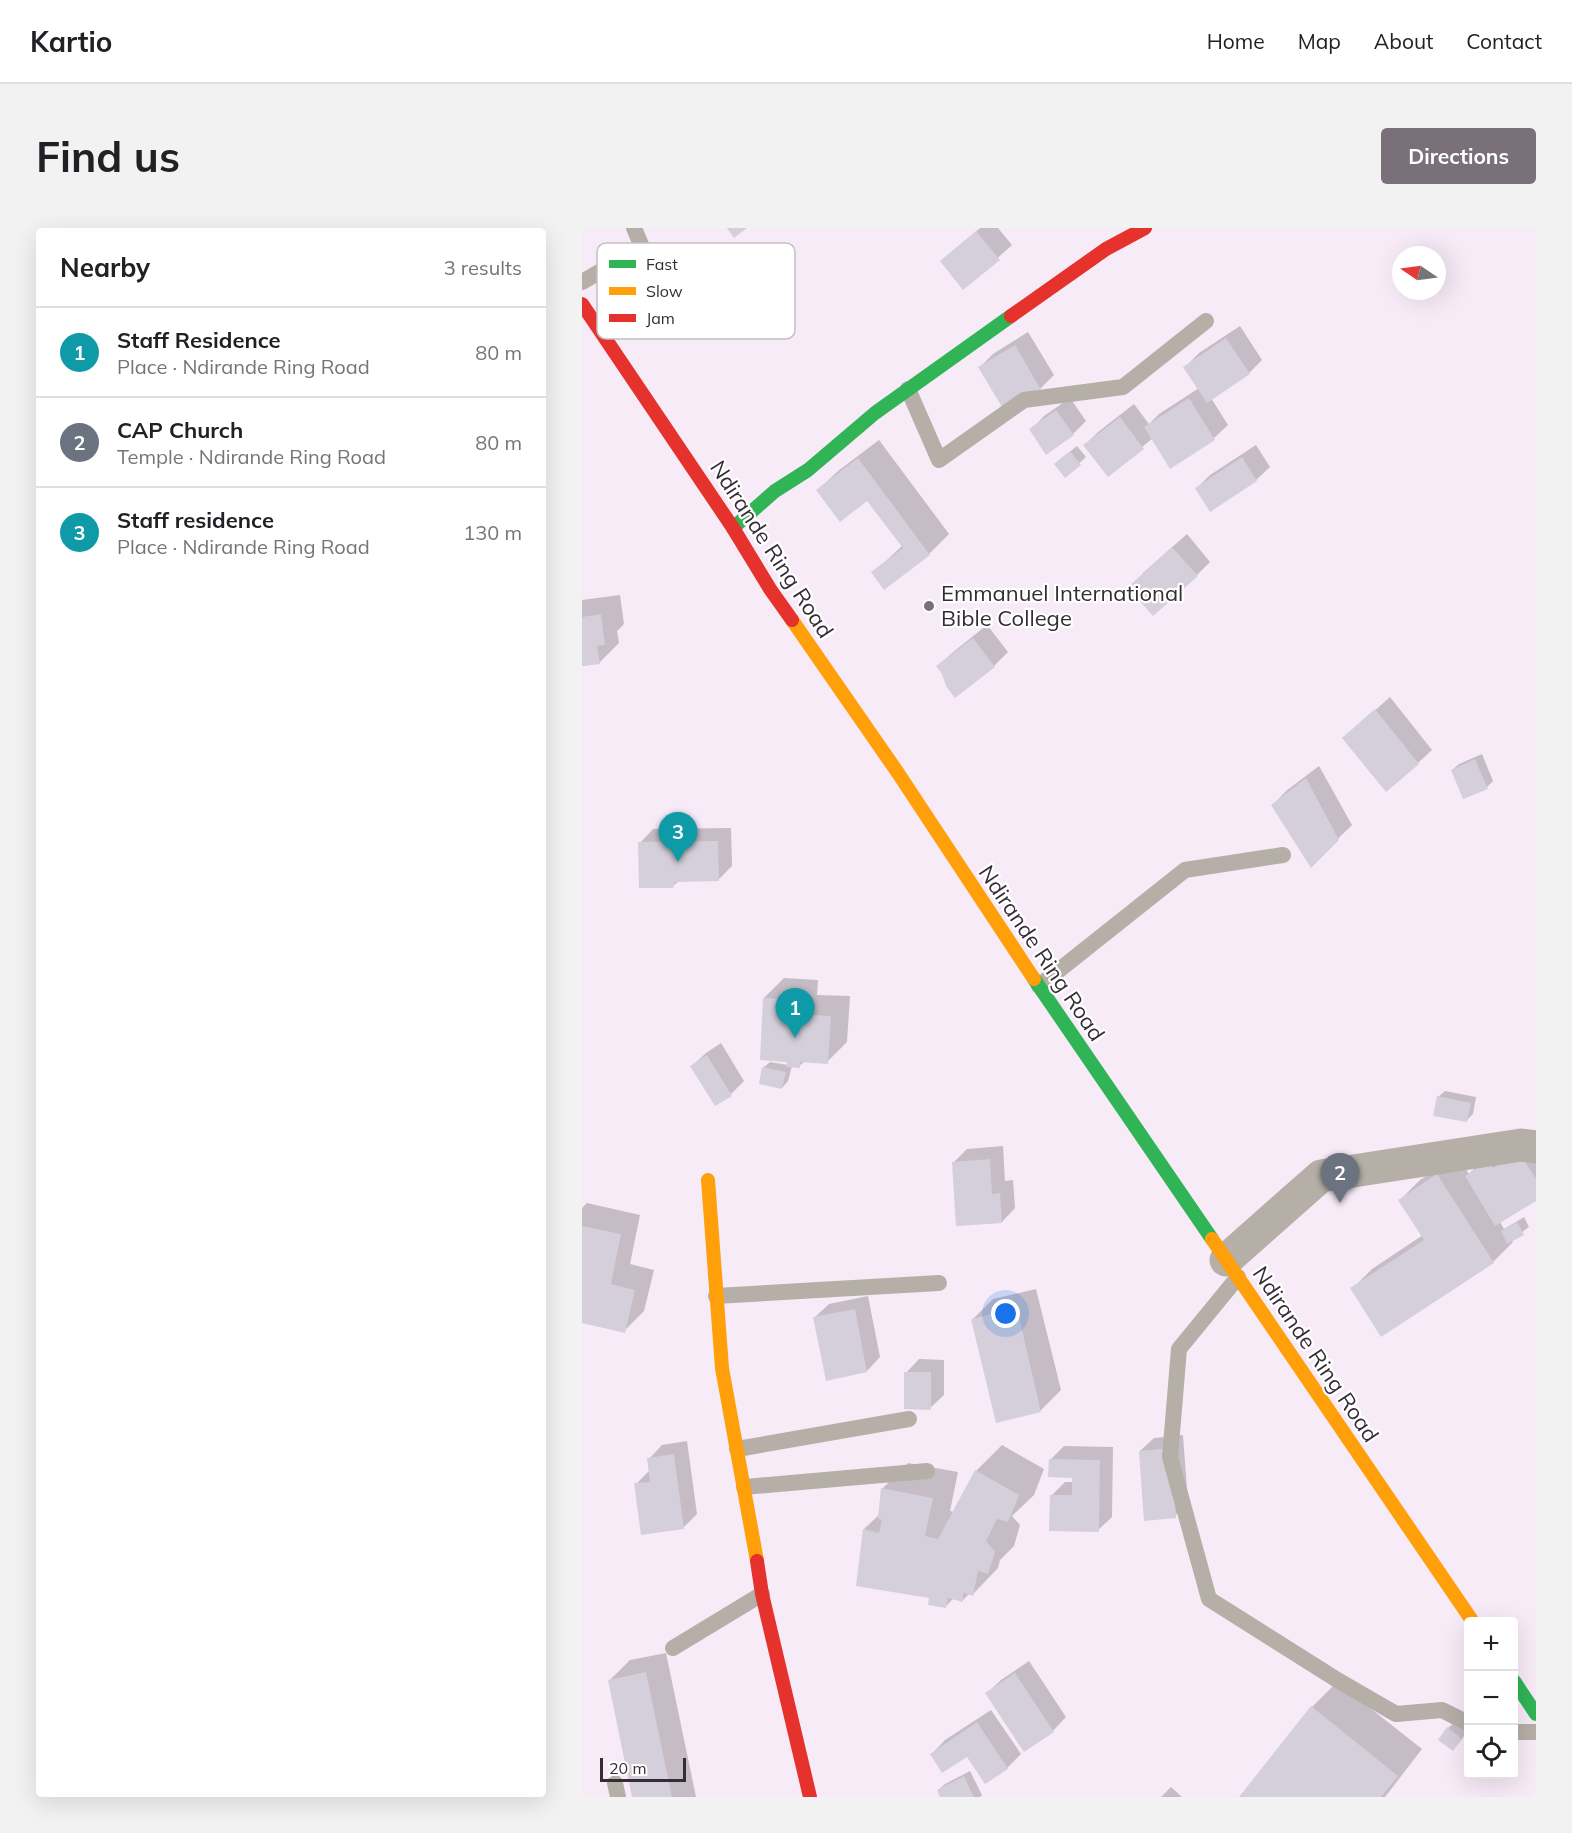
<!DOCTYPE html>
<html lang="en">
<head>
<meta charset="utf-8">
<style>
	body { margin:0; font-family:Mulish,sans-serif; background:#f2f2f2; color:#202124 }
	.controls { position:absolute; right:18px; bottom:18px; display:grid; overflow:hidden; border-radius:6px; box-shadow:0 6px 24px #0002 }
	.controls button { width:54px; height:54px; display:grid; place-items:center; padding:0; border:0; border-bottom:2px solid #e0e0e0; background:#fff; color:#202124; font:30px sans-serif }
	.compass { position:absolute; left:810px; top:18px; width:54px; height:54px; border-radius:50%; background:#fff; box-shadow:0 6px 24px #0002; rotate:283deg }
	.scale { position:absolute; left:18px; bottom:15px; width:86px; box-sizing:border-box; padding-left:6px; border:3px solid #352d35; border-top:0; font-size:16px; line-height:21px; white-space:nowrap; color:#352d35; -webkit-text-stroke:4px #fff; paint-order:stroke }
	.you { position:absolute; left:424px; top:1086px; width:21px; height:21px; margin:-15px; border:4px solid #fff; border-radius:50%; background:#1a73e8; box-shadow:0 0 0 9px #1a73e833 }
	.badge { display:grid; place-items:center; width:39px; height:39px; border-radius:50%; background:#797079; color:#fff; font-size:20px; font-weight:700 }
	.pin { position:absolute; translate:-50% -50px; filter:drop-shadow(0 2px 3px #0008) }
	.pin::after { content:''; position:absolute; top:32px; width:21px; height:18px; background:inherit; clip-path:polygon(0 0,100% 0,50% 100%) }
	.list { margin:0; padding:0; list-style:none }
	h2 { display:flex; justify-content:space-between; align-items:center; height:78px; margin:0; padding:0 24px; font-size:26px }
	h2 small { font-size:20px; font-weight:400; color:#757577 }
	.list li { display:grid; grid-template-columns:39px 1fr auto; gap:18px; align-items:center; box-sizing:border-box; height:90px; padding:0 24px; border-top:2px solid #e0e0e0 }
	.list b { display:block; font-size:22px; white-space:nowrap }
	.list p { margin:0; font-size:20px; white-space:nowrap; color:#757577 }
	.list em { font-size:20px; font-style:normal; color:#757577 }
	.icon { flex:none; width:33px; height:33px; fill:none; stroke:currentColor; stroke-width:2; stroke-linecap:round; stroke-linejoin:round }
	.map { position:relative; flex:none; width:954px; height:1569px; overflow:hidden; border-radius:6px }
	header { display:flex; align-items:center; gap:36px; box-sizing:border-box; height:84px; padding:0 30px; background:#fff; border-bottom:2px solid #e0e0e0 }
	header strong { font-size:28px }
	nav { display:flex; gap:33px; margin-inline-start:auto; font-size:21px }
	.intro { display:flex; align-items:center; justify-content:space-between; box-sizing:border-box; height:144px; padding:0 36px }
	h1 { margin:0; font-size:42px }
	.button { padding:15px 27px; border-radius:6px; background:#797079; color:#fff; font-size:21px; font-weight:700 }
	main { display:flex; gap:36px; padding:0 36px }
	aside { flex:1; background:#fff; border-radius:6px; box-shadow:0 6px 24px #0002 }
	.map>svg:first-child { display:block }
	.shadow { fill:#0003 }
	.building { fill:#d4cfda }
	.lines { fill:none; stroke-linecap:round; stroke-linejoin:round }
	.lane { stroke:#b6afa8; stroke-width:16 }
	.street { stroke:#b6afa8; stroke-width:33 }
	.fast { stroke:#30b455; stroke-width:14 }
	.slow { stroke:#ff9f0a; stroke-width:14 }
	.jam { stroke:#e5322d; stroke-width:14 }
	.poi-dot { fill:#797079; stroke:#fff; stroke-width:2 }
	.labels { text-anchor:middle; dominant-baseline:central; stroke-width:4.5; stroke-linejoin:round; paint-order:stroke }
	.street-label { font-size:22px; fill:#352d35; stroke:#fff }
	.poi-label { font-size:22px; fill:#352d35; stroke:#fff; text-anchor:start }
	.key { fill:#fff; stroke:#c2c0c2; stroke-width:1.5 }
	.key-label { font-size:16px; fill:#352d35 }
</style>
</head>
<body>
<header>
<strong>Kartio</strong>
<nav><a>Home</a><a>Map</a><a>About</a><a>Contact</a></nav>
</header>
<div class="intro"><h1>Find us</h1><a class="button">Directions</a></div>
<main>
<aside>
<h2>Nearby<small>3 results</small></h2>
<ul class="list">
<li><span class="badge" style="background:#0f9aa8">1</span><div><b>Staff Residence</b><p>Place · Ndirande Ring Road</p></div><em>80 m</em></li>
<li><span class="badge" style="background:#6b7280">2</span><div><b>CAP Church</b><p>Temple · Ndirande Ring Road</p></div><em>80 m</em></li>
<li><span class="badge" style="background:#0f9aa8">3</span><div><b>Staff residence</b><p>Place · Ndirande Ring Road</p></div><em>130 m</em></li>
</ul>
</aside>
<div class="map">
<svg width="954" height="1569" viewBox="0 0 954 1569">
	<rect width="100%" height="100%" fill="#f7ebf7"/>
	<g class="shadow">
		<polygon points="398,0 416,0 430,17 382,60 360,33"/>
		<polygon points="658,98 680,132 667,145 629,170 646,197 632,210 588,239 571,210 526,247 503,217 516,204 552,176 567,196 577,186 617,160 603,139 617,125"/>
		<polygon points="446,104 472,147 458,161 398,139 411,126"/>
		<polygon points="488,170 504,193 491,206 449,202 462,188"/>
		<polygon points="297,212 367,306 347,326 303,359 291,345 320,318 286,271 236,262 256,243"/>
		<polygon points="674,217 688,239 674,252 615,260 628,247"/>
		<polygon points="495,218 504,229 483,248 480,230"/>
		<polygon points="605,306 628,334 615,347 561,345"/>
		<polygon points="38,367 42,396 35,403 37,415 17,435 0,438 0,372"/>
		<polygon points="405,397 426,424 412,438 374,468 356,438 370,425"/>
		<polygon points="808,469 850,522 836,535 762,510"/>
		<polygon points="900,526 911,553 905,559 870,542 877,536"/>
		<polygon points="737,538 770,597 729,637 691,577 704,563"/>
		<polygon points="149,600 150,638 136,652 97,653 91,658 58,615 71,601"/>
		<polygon points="202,750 236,752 235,767 268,768 265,814 245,834 223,833 217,838 210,838 206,853 200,860 181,840 188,834 206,837 206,832 182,770"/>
		<polygon points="139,815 162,853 149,866 110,838 124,825"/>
		<polygon points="863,863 894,869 891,886 884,893 856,869"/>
		<polygon points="954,917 954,971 918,994 922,1001 942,989 947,999 929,1012 931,1014 911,1034 770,1061 790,1041 841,1007 818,972 838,952 875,928 887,946 898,935"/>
		<polygon points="421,918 423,953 431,952 433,980 420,994 372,934 385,921"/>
		<polygon points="5,975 58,987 48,1036 72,1042 62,1083 42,1103 0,1094 0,980"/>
		<polygon points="454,1061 479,1162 459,1182 415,1193 391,1091 411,1071"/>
		<polygon points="286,1068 298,1129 285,1143 233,1089 247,1076"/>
		<polygon points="337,1131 362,1132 362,1167 348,1180 324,1145"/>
		<polygon points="601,1207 606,1275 593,1288 558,1223 572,1210"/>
		<polygon points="105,1213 115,1286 102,1299 54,1256 68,1242 67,1231 80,1217"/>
		<polygon points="420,1217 462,1241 452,1267 430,1288 438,1297 432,1318 418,1332 416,1340 391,1366 388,1365 380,1373 372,1370 364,1378 349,1368 282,1301 298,1286 301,1260 326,1235 376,1244 368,1283 372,1284 394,1243"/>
		<polygon points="482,1218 531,1219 530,1289 516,1302 469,1268 483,1254 492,1254 492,1248 468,1232"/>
		<polygon points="84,1425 114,1569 52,1569 28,1452 48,1432"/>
		<polygon points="447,1433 484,1489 471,1503 405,1465 419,1452"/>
		<polygon points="755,1454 840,1521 803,1569 659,1569 730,1479"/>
		<polygon points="409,1482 439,1526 425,1540 404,1554 386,1526 350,1526 363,1512"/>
		<polygon points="873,1494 885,1504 877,1515 866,1500"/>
		<polygon points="388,1543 400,1567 398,1569 360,1569 356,1562 363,1556"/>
		<polygon points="589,1559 600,1569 579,1569"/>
	</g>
	<g class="building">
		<polygon points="145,0 165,0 152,10"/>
		<polygon points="394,3 418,32 381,62 358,33"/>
		<polygon points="644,110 668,146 625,175 601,139"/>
		<polygon points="433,117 459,162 423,184 396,139"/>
		<polygon points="607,170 633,212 588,241 562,199"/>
		<polygon points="474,182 492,207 464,227 447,201"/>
		<polygon points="538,189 562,221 526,249 501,217"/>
		<polygon points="488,223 499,237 483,250 472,236"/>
		<polygon points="660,229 675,253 628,284 613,260"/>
		<polygon points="276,230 348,327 302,362 289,344 321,320 285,273 258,294 234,262"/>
		<polygon points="590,319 616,348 571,388 546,359"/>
		<polygon points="19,386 23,417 15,418 18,436 0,438 0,389"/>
		<polygon points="391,410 413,439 373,470 364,458 360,446 354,438"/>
		<polygon points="793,481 837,536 804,564 760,510"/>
		<polygon points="893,531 906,561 881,571 869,542"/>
		<polygon points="724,550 757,612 729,640 689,577"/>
		<polygon points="136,613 137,653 93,654 91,660 57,660 56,614"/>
		<polygon points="181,770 217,771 216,786 249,788 246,836 218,834 218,840 204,839 205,834 178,832"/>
		<polygon points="125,827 150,868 133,878 108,838"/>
		<polygon points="180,839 204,844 200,861 177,856"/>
		<polygon points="855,868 889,875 885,894 851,888"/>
		<polygon points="937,924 954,951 954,973 913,998 883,948 907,933 911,940"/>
		<polygon points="408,931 410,966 418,965 420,995 374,998 370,934"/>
		<polygon points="855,946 912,1035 799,1109 768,1060 842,1012 816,972"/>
		<polygon points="935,994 942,1007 925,1016 919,1003"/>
		<polygon points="0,998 39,1006 29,1056 53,1062 43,1105 0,1095"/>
		<polygon points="435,1080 459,1184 414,1195 389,1091"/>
		<polygon points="273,1081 285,1144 244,1153 231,1089"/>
		<polygon points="322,1144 349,1144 349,1182 322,1181"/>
		<polygon points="588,1220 594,1290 562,1293 557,1223"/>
		<polygon points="92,1226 102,1301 59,1307 52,1255 68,1254 65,1230"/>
		<polygon points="467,1231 518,1232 517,1304 467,1303 468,1267 490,1267 490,1250 466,1249"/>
		<polygon points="393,1242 437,1267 426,1294 415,1291 404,1313 413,1324 406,1346 396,1343 391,1368 381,1365 381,1374 366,1370 364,1380 346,1377 347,1370 274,1358 281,1301 297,1305 300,1292 296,1290 299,1260 351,1270 343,1308 356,1311"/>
		<polygon points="64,1444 90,1569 50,1569 26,1452"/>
		<polygon points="433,1445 472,1504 442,1524 403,1465"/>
		<polygon points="729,1478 816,1548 799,1569 657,1569"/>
		<polygon points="395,1494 426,1541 403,1556 385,1529 360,1545 348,1526"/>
		<polygon points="865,1499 880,1511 871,1523 856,1512"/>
		<polygon points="382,1548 392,1569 358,1569 355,1562"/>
	</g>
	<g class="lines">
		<g class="lane">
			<polyline points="0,54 60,19 52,0"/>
			<polyline points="326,161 357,232 442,172 541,159 624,93"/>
			<polyline points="457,758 603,642 701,627"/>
			<polyline points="656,1049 597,1121 588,1229 627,1371 757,1453 814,1486 860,1482 886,1495"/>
			<polyline points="134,1068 357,1055"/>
			<polyline points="155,1221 327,1191"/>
			<polyline points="162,1259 345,1243"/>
			<polyline points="91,1420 180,1366"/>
			<polyline points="932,1504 954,1504"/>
			<polyline points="33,1555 36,1569"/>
		</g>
		<polyline class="street" points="644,1032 739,948 939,917 954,919"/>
		<g class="fast">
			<polyline points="151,300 193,263 226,242 293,185 429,88"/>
			<polyline points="452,751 630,1011"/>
			<polyline points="932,1453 954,1486"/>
		</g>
		<g class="slow">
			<polyline points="210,392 316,545 452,751"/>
			<polyline points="126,952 140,1140 175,1333"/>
			<polyline points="630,1011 891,1394"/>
		</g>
		<g class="jam">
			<polyline points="0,76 151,300 188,361 210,392"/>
			<polyline points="429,88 524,21 563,0"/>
			<polyline points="175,1333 180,1366 228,1569"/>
		</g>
	</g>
	<circle class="poi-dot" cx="347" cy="378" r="6"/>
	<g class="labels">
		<g class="street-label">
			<text transform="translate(190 321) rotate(57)">Ndirande Ring Road</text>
			<text transform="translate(460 725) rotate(56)">Ndirande Ring Road</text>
			<text transform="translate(734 1126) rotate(56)">Ndirande Ring Road</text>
		</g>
		<g class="poi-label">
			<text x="359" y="365">Emmanuel International<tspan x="359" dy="25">Bible College</tspan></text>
		</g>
	</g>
	<rect x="15" y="15" width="198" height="96" rx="9" class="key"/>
	<rect x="27" y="32" width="27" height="8" fill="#30b455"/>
	<rect x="27" y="59" width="27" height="8" fill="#ff9f0a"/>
	<rect x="27" y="86" width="27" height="8" fill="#e5322d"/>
	<g class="key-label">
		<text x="64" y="42">Fast</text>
		<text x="64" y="69">Slow</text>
		<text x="64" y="96">Jam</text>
	</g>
</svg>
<div class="controls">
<button>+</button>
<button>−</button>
<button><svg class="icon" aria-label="locate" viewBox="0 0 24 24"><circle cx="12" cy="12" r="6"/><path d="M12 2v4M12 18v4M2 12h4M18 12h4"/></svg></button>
</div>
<svg class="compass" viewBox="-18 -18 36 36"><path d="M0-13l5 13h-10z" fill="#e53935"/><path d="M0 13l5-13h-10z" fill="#757577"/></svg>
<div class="scale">20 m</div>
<div class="you"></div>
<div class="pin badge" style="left:213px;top:810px;background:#0f9aa8">1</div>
<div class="pin badge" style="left:758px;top:975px;background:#6b7280">2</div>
<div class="pin badge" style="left:96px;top:634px;background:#0f9aa8">3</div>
</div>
</main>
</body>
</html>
